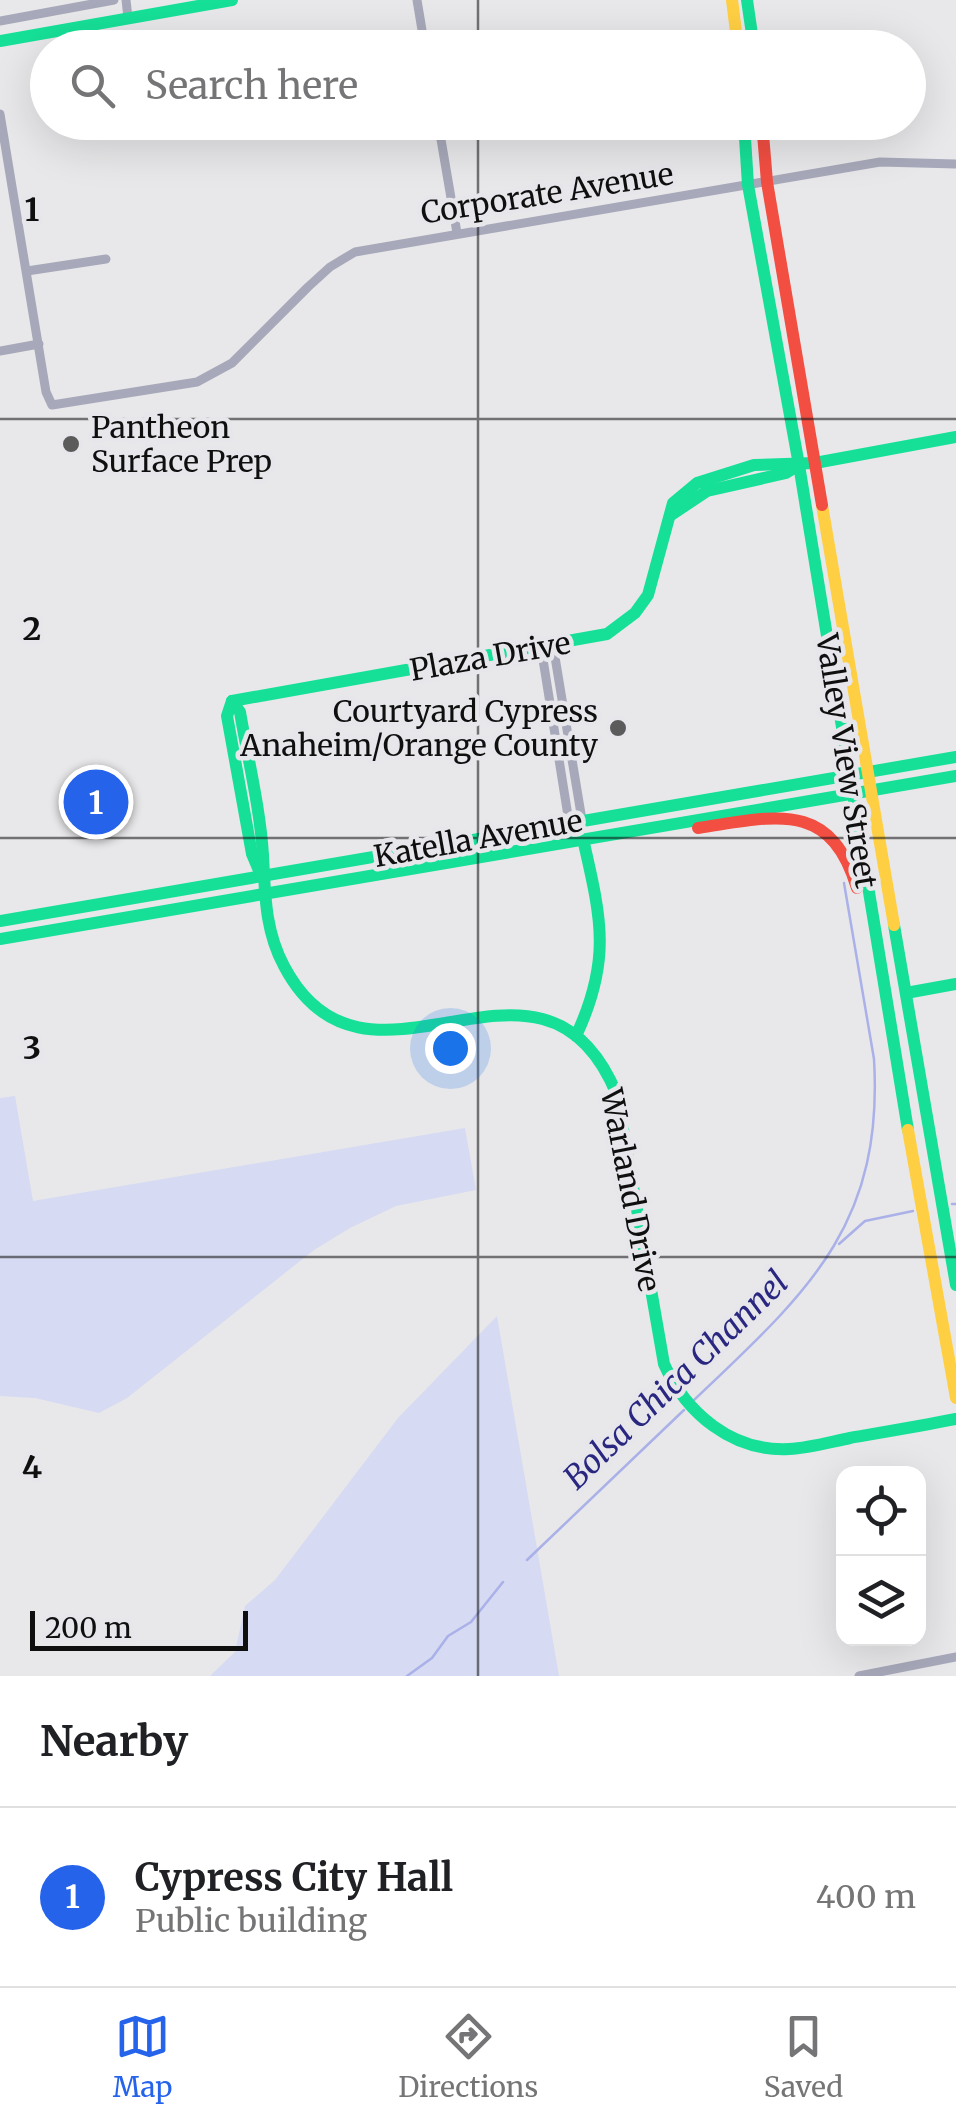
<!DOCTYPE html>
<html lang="en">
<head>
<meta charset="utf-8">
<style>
	body { margin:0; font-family:Merriweather,serif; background:#f2f2f2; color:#202124 }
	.controls { position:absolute; right:30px; bottom:30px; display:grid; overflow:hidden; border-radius:20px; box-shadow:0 10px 40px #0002 }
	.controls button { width:90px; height:90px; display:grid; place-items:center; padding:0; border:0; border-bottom:2px solid #e0e0e0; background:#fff; color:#202124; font:50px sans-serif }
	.scale { position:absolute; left:30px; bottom:25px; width:218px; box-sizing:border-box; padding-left:10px; border:5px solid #0f0f10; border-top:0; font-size:28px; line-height:35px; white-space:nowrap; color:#0f0f10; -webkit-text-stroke:8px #e7e7eb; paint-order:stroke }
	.you { position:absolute; left:450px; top:1048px; width:35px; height:35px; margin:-25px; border:8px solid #fff; border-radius:50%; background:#1a73e8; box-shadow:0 0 0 15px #1a73e833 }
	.badge { display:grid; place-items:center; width:65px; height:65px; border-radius:50%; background:#2563eb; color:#fff; font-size:32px; font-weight:700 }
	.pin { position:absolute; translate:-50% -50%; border:5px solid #fff; box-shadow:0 2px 10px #0006 }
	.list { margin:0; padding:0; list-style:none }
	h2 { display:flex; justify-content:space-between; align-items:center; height:130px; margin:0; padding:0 40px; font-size:42px }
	h2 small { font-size:32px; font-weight:400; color:#757577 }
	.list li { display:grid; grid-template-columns:65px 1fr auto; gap:30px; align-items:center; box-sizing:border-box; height:180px; padding:0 40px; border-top:2px solid #e0e0e0 }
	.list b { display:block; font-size:38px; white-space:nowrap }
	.list p { margin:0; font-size:32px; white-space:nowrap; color:#757577 }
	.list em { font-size:32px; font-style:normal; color:#757577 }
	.icon { flex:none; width:55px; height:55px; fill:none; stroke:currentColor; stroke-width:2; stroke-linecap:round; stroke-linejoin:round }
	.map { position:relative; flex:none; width:956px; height:1676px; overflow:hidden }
	.search { position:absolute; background:#fff; box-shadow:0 10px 40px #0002; left:30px; right:30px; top:30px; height:110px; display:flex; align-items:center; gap:25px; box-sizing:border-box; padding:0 35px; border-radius:55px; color:#757577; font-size:38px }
	.sheet { height:310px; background:#fff }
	nav { display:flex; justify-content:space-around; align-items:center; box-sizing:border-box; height:140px; border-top:2px solid #e0e0e0; background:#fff; font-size:28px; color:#757577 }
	nav a { display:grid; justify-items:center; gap:5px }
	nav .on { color:#2563eb }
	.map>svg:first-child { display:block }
	.green { fill:#d6daf2 }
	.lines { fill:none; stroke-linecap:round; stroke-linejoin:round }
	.stream { stroke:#aab1e9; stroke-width:2.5 }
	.street { stroke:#a7a9ba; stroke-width:9 }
	.fast { stroke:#16e098; stroke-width:12 }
	.slow { stroke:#ffcf43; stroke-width:12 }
	.jam { stroke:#f24e42; stroke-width:12 }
	.grid { fill:none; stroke:#0f0f10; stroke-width:2.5; stroke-opacity:0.55 }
	.poi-dot { fill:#5b5b5c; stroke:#e7e7eb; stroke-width:4 }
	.labels { text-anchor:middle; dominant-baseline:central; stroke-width:9; stroke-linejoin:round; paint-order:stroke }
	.street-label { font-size:30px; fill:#0f0f10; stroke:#e7e7eb }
	.poi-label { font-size:30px; fill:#0f0f10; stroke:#e7e7eb; text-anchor:start }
	.water-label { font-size:32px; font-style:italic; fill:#292780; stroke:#e7e7eb }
	.grid-label { font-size:32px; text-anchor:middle; font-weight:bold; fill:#0f0f10; stroke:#e7e7eb; stroke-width:9; stroke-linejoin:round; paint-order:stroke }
</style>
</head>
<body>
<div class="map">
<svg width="956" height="1676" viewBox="0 0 956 1676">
	<rect width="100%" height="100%" fill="#e8e8ea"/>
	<g class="green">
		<polygon points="15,1096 33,1201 465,1128 476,1190 396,1206 350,1228 314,1250 127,1398 99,1413 35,1398 0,1396 0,1098"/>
		<polygon points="497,1316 559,1676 210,1676 235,1652 245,1606 275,1580 398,1418"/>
	</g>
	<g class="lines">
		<g class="stream">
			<polyline points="952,1204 956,1204"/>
			<polyline points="839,1244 865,1221 913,1211"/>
			<path d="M693,1401C805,1294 884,1228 874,1059L844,883"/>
			<polyline points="527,1560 684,1410"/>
			<polyline points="407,1676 432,1658 448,1636 471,1622 503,1582"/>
		</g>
		<g class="street">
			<polyline points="126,0 128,18"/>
			<polyline points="417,0 425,48"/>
			<polyline points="0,21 114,0"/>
			<polyline points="0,114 46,392 52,405 197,382 232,363 308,287 330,267 355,252 880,162 956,164"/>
			<polyline points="438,122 457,233"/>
			<polyline points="27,271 106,259"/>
			<polyline points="0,351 39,344"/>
			<polyline points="553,645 582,820"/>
			<polyline points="541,647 569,822"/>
			<polyline points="859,1676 956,1657"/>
		</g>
		<g class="fast">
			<polyline points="747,0 754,48"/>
			<polyline points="0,41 232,0"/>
			<polyline points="744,122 748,185 799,465 908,1130"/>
			<polyline points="671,515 707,491 786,473 799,465"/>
			<path d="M232,701L240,712C248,759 260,808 263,855C265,894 265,931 284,966C368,1126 542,911 617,1095L664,1364C686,1413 732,1452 789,1449C810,1448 830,1442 850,1438C885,1432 921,1426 956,1419"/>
			<polyline points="232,701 607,634 635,613 648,595 673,503 697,483 754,465 815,463 956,437"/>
			<polyline points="232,701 227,716 252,854 260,873"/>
			<polyline points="0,921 956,757"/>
			<polyline points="894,925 956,1285"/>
			<polyline points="0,939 956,776"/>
			<polyline points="906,993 956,984"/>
			<path d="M576,1036C612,959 601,918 583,839"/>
		</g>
		<g class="slow">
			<polyline points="732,0 738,48"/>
			<polyline points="822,505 894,925"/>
			<polyline points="908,1130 956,1398"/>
		</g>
		<g class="jam">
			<polyline points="762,122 767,182 822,505"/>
			<path d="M698,828C774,817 830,798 857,888"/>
		</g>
	</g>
	<path class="grid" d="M478,0V48M478,122V1676M0,419H956M0,838H956M0,1257H956"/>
	<g class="poi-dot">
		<circle cx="71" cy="444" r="10"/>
		<circle cx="618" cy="728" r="10"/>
	</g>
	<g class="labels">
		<g class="street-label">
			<text transform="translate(547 193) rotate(-9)">Corporate Avenue</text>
			<text transform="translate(490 656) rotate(-10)">Plaza Drive</text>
			<text transform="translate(847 761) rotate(81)">Valley View Street</text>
			<text transform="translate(478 838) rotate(-10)">Katella Avenue</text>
			<text transform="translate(631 1190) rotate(79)">Warland Drive</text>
		</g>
		<g class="poi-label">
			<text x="91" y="427">Pantheon<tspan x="91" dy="34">Surface Prep</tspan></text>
			<text x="598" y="711" text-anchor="end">Courtyard Cypress<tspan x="598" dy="34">Anaheim/Orange County</tspan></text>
		</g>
		<g class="water-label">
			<text transform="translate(676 1380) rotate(-44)">Bolsa Chica Channel</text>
		</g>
	</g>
	<g class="grid-label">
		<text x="32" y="221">1</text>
		<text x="32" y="640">2</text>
		<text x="32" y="1059">3</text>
		<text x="32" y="1478">4</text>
	</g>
</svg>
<div class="controls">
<button><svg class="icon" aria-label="locate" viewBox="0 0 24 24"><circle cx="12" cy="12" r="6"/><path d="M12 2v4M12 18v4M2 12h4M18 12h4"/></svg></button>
<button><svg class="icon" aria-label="layers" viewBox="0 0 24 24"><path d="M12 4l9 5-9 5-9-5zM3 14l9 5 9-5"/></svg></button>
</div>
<div class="scale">200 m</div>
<div class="you"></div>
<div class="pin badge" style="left:96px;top:802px">1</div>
<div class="search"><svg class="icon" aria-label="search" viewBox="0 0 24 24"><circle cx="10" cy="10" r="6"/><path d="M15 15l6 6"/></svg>Search here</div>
</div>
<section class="sheet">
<h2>Nearby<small></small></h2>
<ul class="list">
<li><span class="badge">1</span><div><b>Cypress City Hall</b><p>Public building</p></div><em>400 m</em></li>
</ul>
</section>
<nav>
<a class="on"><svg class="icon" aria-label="map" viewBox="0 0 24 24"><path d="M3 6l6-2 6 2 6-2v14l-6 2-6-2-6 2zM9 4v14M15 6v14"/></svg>Map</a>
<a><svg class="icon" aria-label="directions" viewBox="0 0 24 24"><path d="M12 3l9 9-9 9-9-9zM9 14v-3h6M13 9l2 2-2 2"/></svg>Directions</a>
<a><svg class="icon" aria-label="saved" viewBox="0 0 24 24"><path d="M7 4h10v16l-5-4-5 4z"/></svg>Saved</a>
</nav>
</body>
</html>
